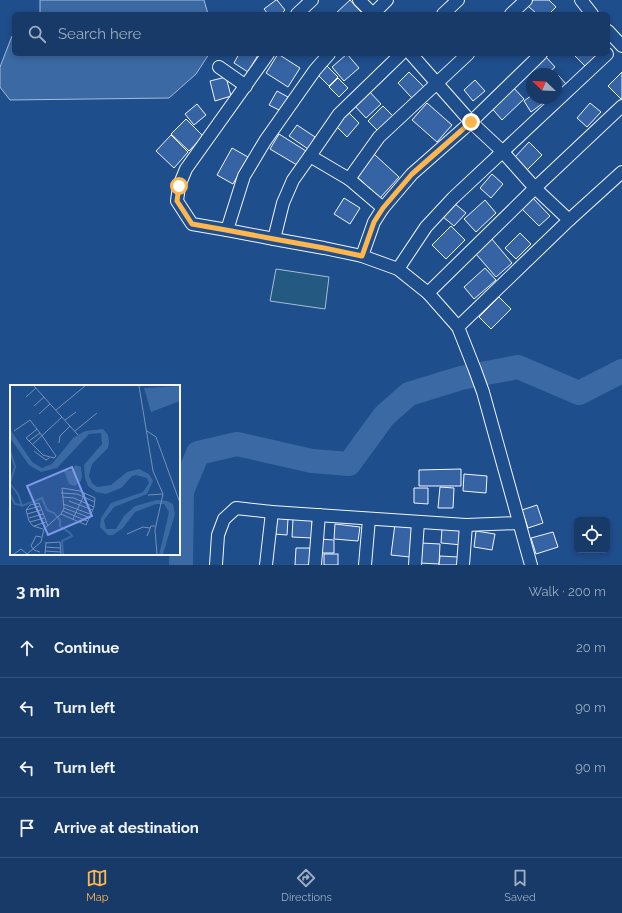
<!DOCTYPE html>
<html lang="en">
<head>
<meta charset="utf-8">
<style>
	body { margin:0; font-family:Raleway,sans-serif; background:#20416f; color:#f1f3f6 }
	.controls { position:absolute; right:12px; bottom:12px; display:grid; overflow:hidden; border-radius:6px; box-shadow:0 2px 6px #0003 }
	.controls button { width:36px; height:36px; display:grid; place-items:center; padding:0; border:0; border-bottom:1px solid #36547d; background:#173a69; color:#f1f3f6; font:20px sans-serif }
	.compass { position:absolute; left:526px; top:68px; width:36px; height:36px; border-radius:50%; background:#173a69; box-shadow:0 2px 6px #0003; rotate:293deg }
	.stop { position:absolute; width:12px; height:12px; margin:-9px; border:3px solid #ffb74d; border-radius:50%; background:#fff }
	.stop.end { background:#ffb74d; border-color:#fff; box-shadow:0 1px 4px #0008 }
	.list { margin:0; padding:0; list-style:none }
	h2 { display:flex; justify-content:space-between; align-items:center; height:52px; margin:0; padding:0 16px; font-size:17px }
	h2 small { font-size:13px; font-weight:400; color:#9eadc0 }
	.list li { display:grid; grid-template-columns:26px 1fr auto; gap:12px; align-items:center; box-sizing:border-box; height:60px; padding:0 16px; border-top:1px solid #36547d }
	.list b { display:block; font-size:15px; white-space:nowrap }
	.list em { font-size:13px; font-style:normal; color:#9eadc0 }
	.icon { flex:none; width:22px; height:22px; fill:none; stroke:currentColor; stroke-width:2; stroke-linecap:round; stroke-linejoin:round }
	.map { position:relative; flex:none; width:622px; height:565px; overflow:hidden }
	.search { position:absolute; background:#173a69; box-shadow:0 2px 6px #0003; left:12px; right:12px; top:12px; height:44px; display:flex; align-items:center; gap:10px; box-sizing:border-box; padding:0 14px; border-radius:6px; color:#9eadc0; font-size:15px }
	.sheet { height:292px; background:#173a69 }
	nav { display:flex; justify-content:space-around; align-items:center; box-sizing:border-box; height:56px; border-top:1px solid #36547d; background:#173a69; font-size:11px; color:#9eadc0 }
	nav a { display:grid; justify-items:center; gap:2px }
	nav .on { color:#ffb74d }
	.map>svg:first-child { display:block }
	.green { fill:#245a82; stroke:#a8bbd7 }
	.water { fill:#3b69a3; stroke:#a8bbd7 }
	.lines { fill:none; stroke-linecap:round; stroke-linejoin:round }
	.river { stroke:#3b69a3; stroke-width:24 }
	.building { fill:#3563a3; stroke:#f2f6ff }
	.street-casing { stroke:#f2f6ff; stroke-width:14 }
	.street { stroke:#1f4e8c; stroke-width:12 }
	.route { stroke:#ffb74d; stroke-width:5 }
	.inset-river { fill:none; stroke:#3b69a3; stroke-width:2 }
	.inset-road { fill:none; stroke:#7391ba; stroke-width:1 }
	.view { fill:#7d9aea; fill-opacity:0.15; stroke:#7d9aea; stroke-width:2 }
	.inset-edge { fill:none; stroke:#f2f6ff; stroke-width:2 }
</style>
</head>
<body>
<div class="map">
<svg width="622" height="565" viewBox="0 0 622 565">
	<rect width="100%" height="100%" fill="#1f4e8c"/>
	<polygon class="green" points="276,269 329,277 325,309 270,301"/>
	<g class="water">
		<polygon points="40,0 204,0 208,14 40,14"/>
		<polygon points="14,35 14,54 209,54 196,74 169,98 10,100 0,87 0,67 12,36"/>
	</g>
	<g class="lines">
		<polyline class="river" points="181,565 182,491 198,453 237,444 312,461 349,464 384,416 409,394 461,378 518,367 579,393 622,371"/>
	</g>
	<g class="building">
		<polygon points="276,0 277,0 285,10 281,14 268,14 264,9"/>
		<polygon points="350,0 363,14 335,14"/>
		<polygon points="533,0 549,0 556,7 549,14 537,14 528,6"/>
		<polygon points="239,54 258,55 248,72 234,63"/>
		<polygon points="278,54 300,68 288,87 266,73"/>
		<polygon points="347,54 359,68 344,81 332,67"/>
		<polygon points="577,54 598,54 585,66 575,56"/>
		<polygon points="546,57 555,67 547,74 535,74 532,71"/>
		<polygon points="326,65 338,77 329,86 317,74"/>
		<polygon points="409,72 424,87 412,98 398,83"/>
		<polygon points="622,72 622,97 621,99 608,86"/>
		<polygon points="558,75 567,85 556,96 556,77"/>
		<polygon points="226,77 231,96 215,101 210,81"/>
		<polygon points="338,78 348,88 339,97 329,87"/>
		<polygon points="475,80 485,91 473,101 464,90"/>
		<polygon points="511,85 524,99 502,120 489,105"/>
		<polygon points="368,90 381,104 366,118 353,104"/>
		<polygon points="277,91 288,97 281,111 269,105"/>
		<polygon points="532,95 532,98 539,98 543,103 531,112 524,101"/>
		<polygon points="427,103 452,125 437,142 412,120"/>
		<polygon points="590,103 601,112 587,127 577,118"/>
		<polygon points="197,104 206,115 194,125 185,114"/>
		<polygon points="383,106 394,117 379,132 368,121"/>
		<polygon points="347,111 359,123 347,137 334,124"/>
		<polygon points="186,119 203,136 189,151 171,134"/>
		<polygon points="297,125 315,137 308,149 289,136"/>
		<polygon points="279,134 306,151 297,165 270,149"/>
		<polygon points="171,135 188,152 174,168 156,151"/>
		<polygon points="529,142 542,155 526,171 514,158"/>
		<polygon points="232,148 248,157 233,184 217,175"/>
		<polygon points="374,154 399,177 380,198 355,175"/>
		<polygon points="492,174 503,184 491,198 480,188"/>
		<polygon points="531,196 550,216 539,226 520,207"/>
		<polygon points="344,198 360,208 350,224 334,214"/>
		<polygon points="485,200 496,213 476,232 464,219"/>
		<polygon points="454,203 466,213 454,226 442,216"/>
		<polygon points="451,226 465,240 446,259 432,245"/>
		<polygon points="520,233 531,244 516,259 505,248"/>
		<polygon points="491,238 512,263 496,277 475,253"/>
		<polygon points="485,268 496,280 474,299 464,287"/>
		<polygon points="499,297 511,309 491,329 479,317"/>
		<polygon points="461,469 461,486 419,486 419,470"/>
		<polygon points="464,474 487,476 486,493 463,491"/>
		<polygon points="440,487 454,488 453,508 438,508"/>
		<polygon points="414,488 428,488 428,504 414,503"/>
		<polygon points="537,505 543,523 528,528 522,510"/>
		<polygon points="275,518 288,519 287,535 274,534"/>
		<polygon points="293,519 312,520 312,538 292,537"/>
		<polygon points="335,524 360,527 358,541 334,539"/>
		<polygon points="395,524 414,526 410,557 391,555"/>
		<polygon points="442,528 463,529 462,545 441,543"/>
		<polygon points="476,531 495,534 492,550 474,547"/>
		<polygon points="553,532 558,547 536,554 531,538"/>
		<polygon points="320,539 334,540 334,553 320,553"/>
		<polygon points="421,543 440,544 439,564 420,563"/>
		<polygon points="296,548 310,548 309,565 295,565"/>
		<rect x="324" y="554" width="14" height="11"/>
		<polygon points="440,556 458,557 458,565 439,565"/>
	</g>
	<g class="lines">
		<g class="street-casing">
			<g id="street">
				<polyline points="359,0 373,14"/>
				<polyline points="581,0 592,14"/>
				<polyline points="297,14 312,0"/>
				<polyline points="373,14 387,0"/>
				<polyline points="443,14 458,0"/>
				<polyline points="511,14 526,0"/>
				<polyline points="608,31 622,46"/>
				<polyline points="268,54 186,169 179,186 177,201 192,224 227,230 274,239 324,248 362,256 398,269 428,293 458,327 475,370 483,392 531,565"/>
				<polyline points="411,54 471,122 502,151 535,188 569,220"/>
				<polyline points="219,67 246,86"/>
				<polyline points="310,156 349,179 383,208"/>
				<polyline points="349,179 379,137 468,54"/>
				<polyline points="227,230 244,176 265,141 315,70 329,54"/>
				<polyline points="274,239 283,203 293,180 310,156 339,114 401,54"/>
				<polyline points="362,256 374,222 383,208 412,174 471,122 541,54"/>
				<polyline points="398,269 426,227 453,198 607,54"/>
				<polyline points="428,293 535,188 622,106"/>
				<polyline points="458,327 569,220 622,172"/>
				<polyline points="216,565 218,535 224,519 236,508 272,512 466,525 519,523"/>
				<polyline points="266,565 272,512"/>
				<polyline points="315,565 319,515"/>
				<polyline points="365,565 369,519"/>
				<polyline points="415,565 418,522"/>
				<polyline points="463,565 466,525"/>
			</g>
		</g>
		<use href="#street" class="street"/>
	</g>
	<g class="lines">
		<polyline class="route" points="179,186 177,201 192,224 226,230 274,239 324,248 362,256 374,222 383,208 412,174 471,122"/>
	</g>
	<g transform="translate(10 385)">
		<rect width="170" height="170" fill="#1f4e8c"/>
		<path d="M170,1V16L141,27L134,3ZM0,44L22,77L32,83L42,79L63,53L75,46L93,44L98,50L99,57L98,63L82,79L79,91L82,98L87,102L101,100L117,87L129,84L139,89L143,96L137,109L104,122L94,135L96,144H106L114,131L125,121L147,115L157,116L163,119L165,129L153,169H149L150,166L159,127L154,119H146L125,127L113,143L103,150H98L90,142L91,133L101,118L133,107L139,98L137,93L126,90L122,91L111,103L96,109L86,107L78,101L75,93L74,80L92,59L91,48L79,49L47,83L31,87L19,80L12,70L0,53ZM65,80L71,82L72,91L71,96L65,101L59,99L54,86L63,85Z" fill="#3b69a3"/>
		<path class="inset-river" d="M0,65L5,82L0,98M0,99L8,109L12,121L32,113L37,125L44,128L50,135V141L60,148L62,151L52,156L53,169M0,109L5,119L11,120"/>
		<path class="inset-road" d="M24,1L68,50M129,1L143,86L153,109L145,145L147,169M16,12L26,3M24,21L34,12M46,25L75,1M29,29L40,19M55,35L66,27M4,46L20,35L33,52L46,71L44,73L33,70L16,53L27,44M65,46L87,28M137,46L146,52L170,118M19,56L30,48M49,58L50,51L60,41M23,59L52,32M24,66L36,75L39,73M51,108L67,109L85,117M138,110L153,109M52,112L64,113L84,122M59,116L83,125M53,119L80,129M54,123L78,132M16,125L30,121M53,126L77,136M17,129L31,125M19,133L33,129M63,134L75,108M20,137L34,133M24,141L36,137M33,144L23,141L19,136L16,125L20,120L29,118L38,141M117,149L133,142L140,143M137,151L141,141H145M36,158L50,157L51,169M35,162L50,163M35,166L51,167M30,167L24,165L21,161L26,151L31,152M4,169L11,164L17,169M17,169L31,157L34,144L51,129L54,123L52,103L70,106L85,113L84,122L76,140L51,129M35,169L36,157"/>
		<path class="view" d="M62,82L82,131L38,150L17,101Z"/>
		<rect width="170" height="170" class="inset-edge"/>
	</g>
</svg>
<div class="controls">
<button><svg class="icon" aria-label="locate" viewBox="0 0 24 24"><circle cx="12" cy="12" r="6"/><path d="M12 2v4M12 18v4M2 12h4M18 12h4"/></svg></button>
</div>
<svg class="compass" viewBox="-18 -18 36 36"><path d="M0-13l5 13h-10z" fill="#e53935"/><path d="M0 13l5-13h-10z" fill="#9eadc0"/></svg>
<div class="stop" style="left:179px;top:186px"></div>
<div class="stop end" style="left:471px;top:122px"></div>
<div class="search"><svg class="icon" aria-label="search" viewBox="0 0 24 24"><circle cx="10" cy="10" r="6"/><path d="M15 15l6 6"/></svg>Search here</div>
</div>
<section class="sheet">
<h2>3 min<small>Walk · 200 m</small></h2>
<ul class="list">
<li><svg class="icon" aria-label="ahead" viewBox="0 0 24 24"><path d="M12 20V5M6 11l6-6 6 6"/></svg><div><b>Continue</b></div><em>20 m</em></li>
<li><svg class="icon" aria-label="left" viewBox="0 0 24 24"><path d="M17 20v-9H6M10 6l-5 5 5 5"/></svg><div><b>Turn left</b></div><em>90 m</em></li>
<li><svg class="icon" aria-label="left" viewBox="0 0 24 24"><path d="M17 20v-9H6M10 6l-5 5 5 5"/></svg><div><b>Turn left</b></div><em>90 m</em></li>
<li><svg class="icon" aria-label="arrive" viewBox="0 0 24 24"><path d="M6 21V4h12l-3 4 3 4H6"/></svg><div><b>Arrive at destination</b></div></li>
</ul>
</section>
<nav>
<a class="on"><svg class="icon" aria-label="map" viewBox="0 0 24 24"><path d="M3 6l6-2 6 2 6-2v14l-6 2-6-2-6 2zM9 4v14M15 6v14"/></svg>Map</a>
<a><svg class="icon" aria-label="directions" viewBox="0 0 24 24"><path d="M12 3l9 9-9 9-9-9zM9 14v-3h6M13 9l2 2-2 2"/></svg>Directions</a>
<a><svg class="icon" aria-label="saved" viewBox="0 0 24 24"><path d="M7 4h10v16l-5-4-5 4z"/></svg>Saved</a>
</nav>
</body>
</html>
